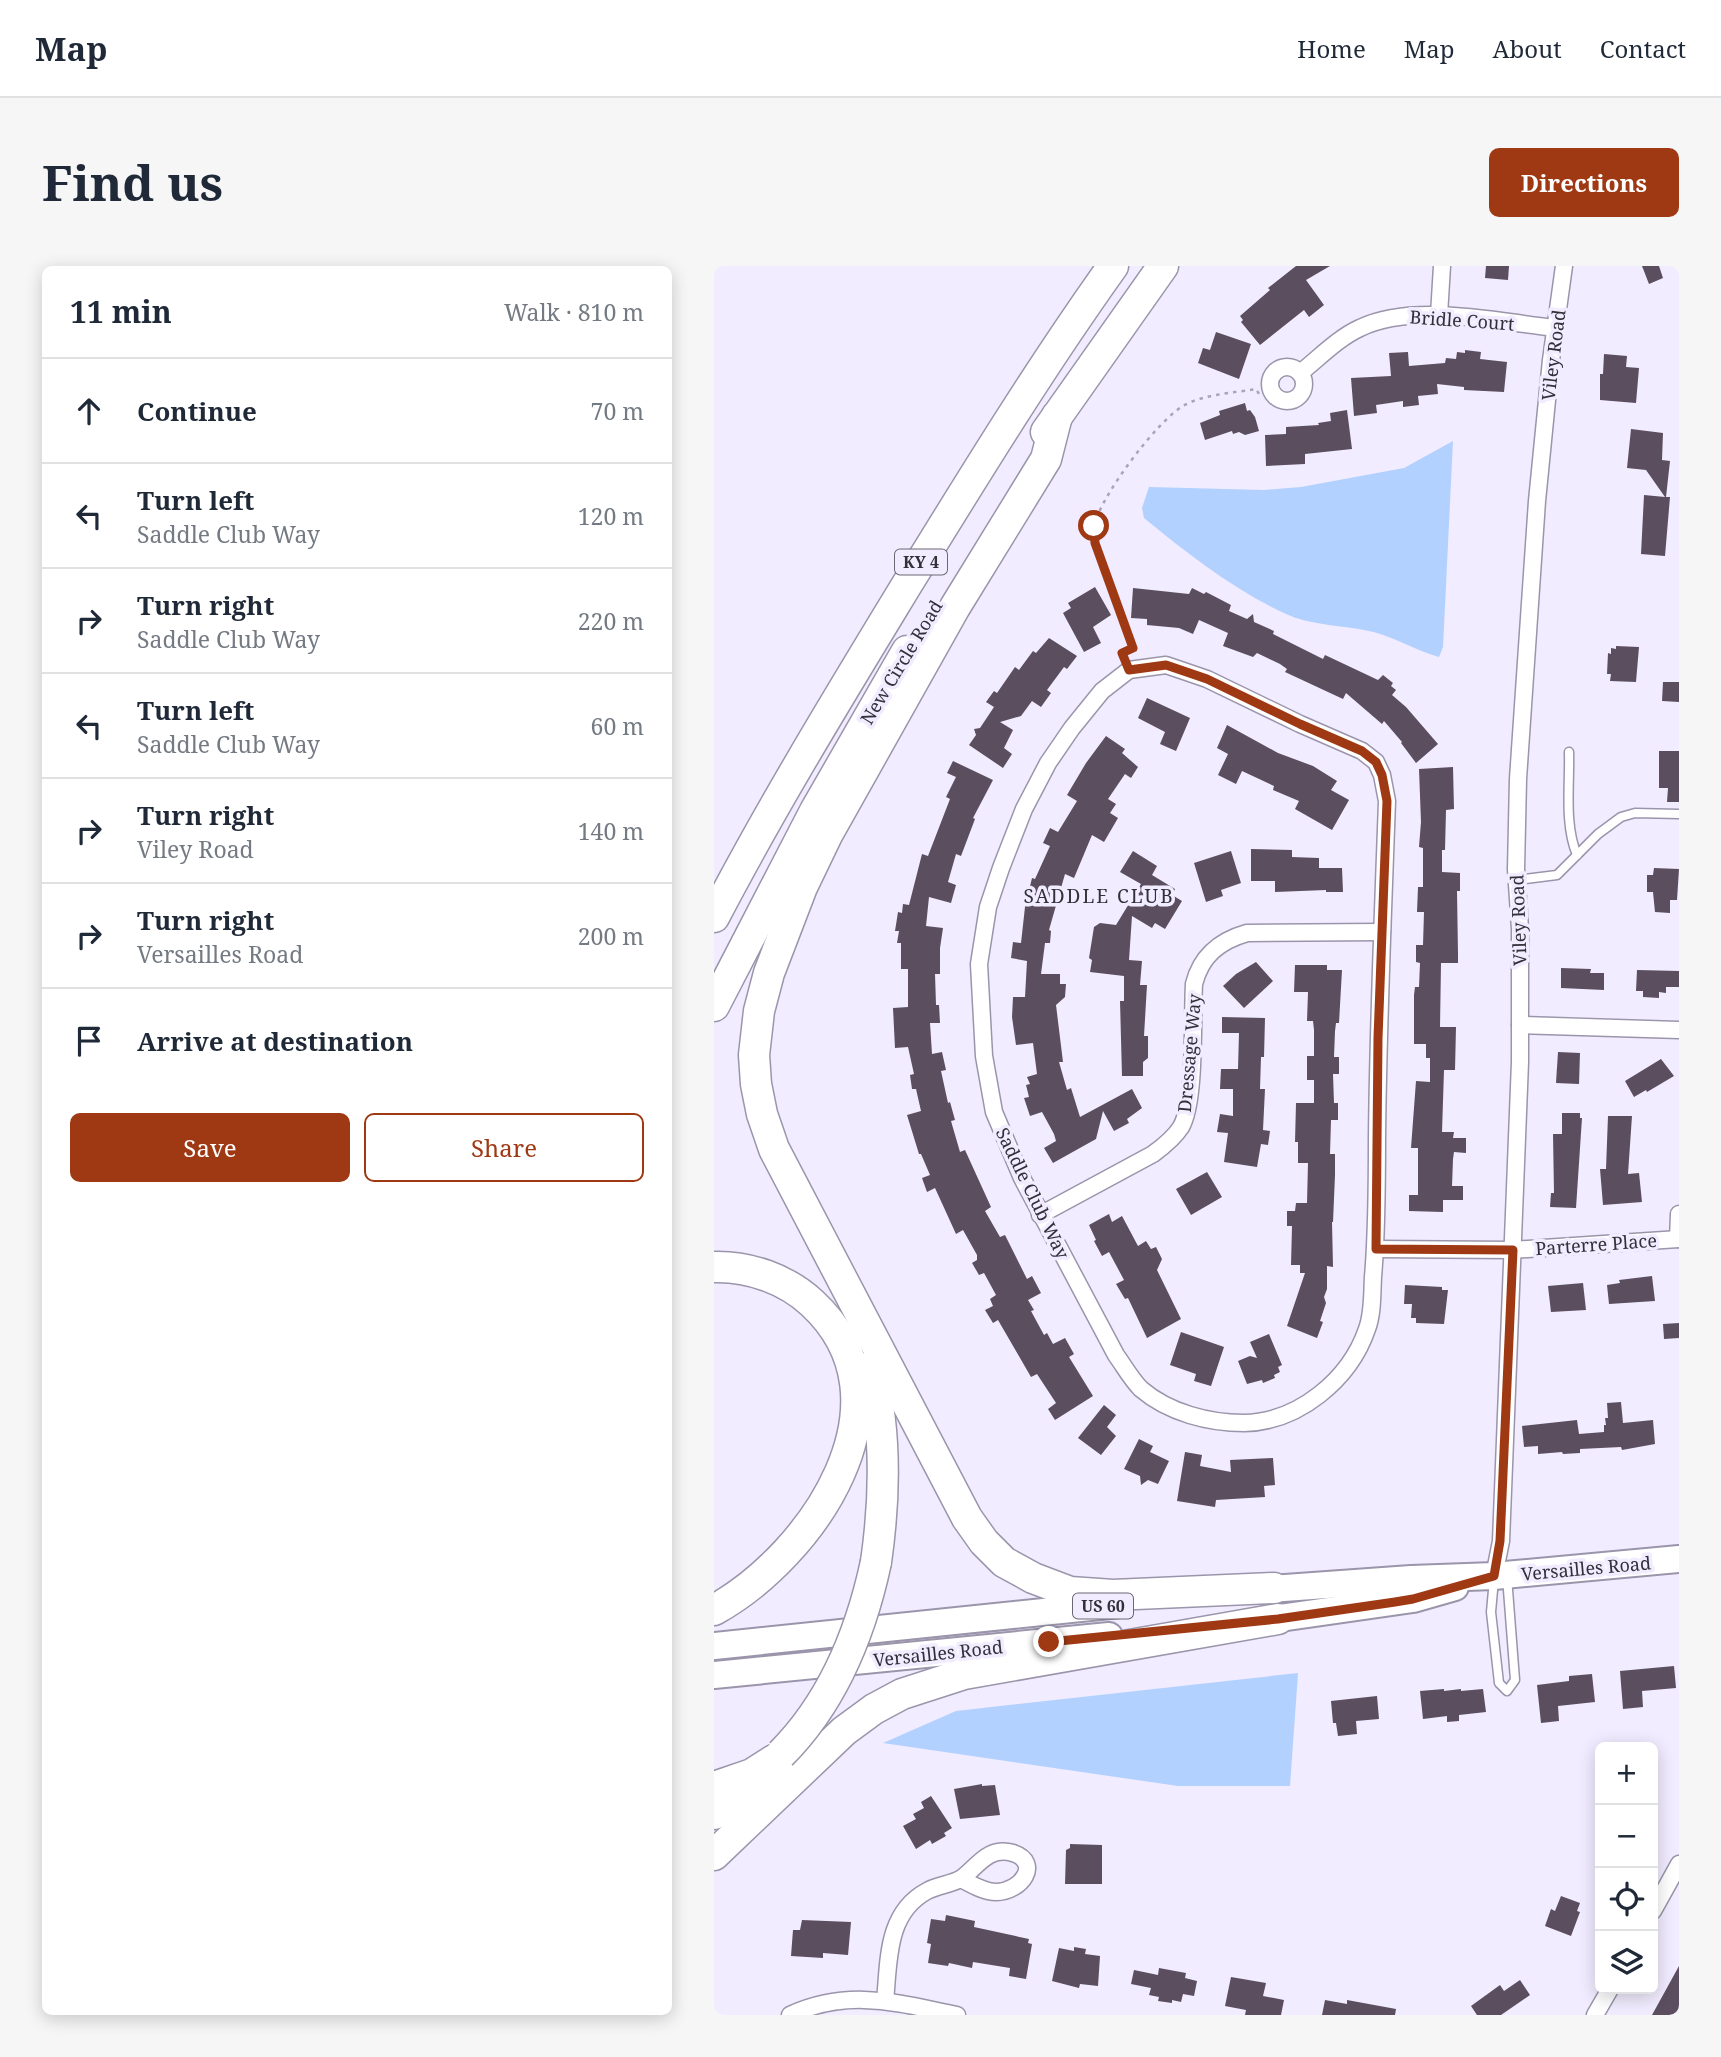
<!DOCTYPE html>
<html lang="en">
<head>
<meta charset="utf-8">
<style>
	body { margin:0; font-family:"Noto Serif",serif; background:#f6f6f7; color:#1f2937 }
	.controls { position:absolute; right:21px; bottom:21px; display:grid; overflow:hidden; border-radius:10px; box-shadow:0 4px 18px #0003 }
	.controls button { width:63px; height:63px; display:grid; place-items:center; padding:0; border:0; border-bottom:2px solid #e0e1e3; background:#fff; color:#1f2937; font:35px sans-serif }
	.stop { position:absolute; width:21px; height:21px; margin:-16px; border:5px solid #9f3914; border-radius:50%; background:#fff }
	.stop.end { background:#9f3914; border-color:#fff; box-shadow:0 2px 7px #0008 }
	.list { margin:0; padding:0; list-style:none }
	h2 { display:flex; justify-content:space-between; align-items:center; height:91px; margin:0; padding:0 28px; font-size:30px }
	h2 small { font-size:23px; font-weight:400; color:#747a83 }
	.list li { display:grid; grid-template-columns:46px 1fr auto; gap:21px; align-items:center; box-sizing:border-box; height:105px; padding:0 28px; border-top:2px solid #e0e1e3 }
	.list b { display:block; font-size:26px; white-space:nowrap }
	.list p { margin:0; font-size:23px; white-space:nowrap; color:#747a83 }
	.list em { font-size:23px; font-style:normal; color:#747a83 }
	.actions { display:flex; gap:14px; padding:21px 28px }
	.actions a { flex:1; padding:16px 0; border:2px solid #9f3914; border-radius:10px; text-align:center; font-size:24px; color:#9f3914 }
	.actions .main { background:#9f3914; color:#fff }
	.icon { flex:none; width:38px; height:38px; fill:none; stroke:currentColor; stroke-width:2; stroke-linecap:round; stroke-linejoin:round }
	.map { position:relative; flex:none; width:965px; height:1749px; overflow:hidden; border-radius:10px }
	header { display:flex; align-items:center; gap:42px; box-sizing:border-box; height:98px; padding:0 35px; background:#fff; border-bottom:2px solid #e0e1e3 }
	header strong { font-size:33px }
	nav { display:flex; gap:38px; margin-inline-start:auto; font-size:24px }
	.intro { display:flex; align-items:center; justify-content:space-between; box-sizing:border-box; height:168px; padding:0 42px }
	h1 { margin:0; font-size:49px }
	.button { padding:18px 32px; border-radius:10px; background:#9f3914; color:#fff; font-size:24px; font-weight:700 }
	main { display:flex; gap:42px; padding:0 42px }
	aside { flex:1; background:#fff; border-radius:10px; box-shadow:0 4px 18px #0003 }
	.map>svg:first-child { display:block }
	.water { fill:#b2d1ff }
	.building { fill:#5b4e5f }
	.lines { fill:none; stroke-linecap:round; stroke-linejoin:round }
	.lane-casing { stroke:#9b95ab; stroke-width:11 }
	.street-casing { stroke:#9b95ab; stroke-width:19 }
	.primary-casing { stroke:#9b95ab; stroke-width:30 }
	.highway-casing { stroke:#9b95ab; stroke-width:33 }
	.path { stroke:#a9a5b4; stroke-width:2.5; stroke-dasharray:3.5 5; stroke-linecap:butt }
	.lane { stroke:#fff; stroke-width:8 }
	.street { stroke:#fff; stroke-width:16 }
	.primary { stroke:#fff; stroke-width:26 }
	.highway { stroke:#fff; stroke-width:30 }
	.highway-bridge-casing { stroke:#9b95ab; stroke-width:33; stroke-linecap:butt }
	.highway-bridge { stroke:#fff; stroke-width:30 }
	.route { stroke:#9f3914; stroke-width:9 }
	.labels { text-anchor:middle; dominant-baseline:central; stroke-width:7; stroke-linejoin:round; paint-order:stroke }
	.shield { fill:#f1ecff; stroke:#6b6874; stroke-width:2 }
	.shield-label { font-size:16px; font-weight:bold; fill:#323039 }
	.street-label { font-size:18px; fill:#323039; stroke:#f1ecff }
	.neighbourhood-label { font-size:19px; letter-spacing:2px; fill:#323039; stroke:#f1ecff }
</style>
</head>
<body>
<header>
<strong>Map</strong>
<nav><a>Home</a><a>Map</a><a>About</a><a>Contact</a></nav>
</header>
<div class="intro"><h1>Find us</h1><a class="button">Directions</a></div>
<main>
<aside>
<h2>11 min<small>Walk · 810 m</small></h2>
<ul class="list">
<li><svg class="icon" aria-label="ahead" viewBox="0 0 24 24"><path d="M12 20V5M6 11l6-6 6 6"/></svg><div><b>Continue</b></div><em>70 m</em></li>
<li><svg class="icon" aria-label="left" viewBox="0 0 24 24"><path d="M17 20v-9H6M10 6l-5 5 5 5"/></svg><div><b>Turn left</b><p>Saddle Club Way</p></div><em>120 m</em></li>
<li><svg class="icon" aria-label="right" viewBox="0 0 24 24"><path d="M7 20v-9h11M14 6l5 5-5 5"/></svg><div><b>Turn right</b><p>Saddle Club Way</p></div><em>220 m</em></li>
<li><svg class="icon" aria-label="left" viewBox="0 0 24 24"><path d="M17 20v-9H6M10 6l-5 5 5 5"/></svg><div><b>Turn left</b><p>Saddle Club Way</p></div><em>60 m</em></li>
<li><svg class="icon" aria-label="right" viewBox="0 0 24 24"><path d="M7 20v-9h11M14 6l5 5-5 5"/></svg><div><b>Turn right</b><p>Viley Road</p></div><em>140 m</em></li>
<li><svg class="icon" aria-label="right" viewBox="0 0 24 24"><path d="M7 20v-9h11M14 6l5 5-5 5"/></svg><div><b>Turn right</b><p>Versailles Road</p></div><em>200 m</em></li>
<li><svg class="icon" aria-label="arrive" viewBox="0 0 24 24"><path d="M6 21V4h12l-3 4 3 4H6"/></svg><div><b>Arrive at destination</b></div></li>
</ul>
<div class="actions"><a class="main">Save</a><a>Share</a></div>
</aside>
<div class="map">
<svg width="965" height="1749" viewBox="0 0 965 1749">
	<rect width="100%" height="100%" fill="#f1ecff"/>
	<g class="water">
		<path d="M739,175L729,381L725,391C700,384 676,368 650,364C624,359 596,359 572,348C520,324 474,288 430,252L428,242L435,221L550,224L587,221L690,202Z"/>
		<polygon points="584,1407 576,1520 464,1520 169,1477 242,1445"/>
	</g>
	<g class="building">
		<polygon points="582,0 616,0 592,14 610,39 595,51 590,44 546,79 527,56 529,54 526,50 556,24 554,22"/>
		<polygon points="772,0 795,0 794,14 771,12"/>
		<polygon points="928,0 945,0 949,12 935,18"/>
		<polygon points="502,66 537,78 525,113 484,97 489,82 496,84"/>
		<polygon points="751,84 767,86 766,93 793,96 790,126 750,124 750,121 723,118 724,128 704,130 705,139 689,141 689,135 662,139 663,147 640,150 637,112 677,110 675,87 694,86 695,100 731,97 732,92 742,93 743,86 751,87"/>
		<polygon points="890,88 913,90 912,101 925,102 922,137 886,134 886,108 889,108"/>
		<polygon points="531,137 533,145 536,144 541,151 545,165 531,169 525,166 519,168 518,165 491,174 486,157 506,149 505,145"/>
		<polygon points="633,144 638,183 591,188 591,198 552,200 551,169 572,168 572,161 605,159 604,157 617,155 616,147"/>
		<polygon points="917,163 949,167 948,194 956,195 952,231 956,231 951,290 927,288 930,229 951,231 932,204 913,202"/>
		<polygon points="381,321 397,349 379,361 387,377 370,386 349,347 357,342 354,337"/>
		<polygon points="419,322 475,328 478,322 490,328 492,326 517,339 515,345 533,353 539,348 540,356 560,365 559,368 609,393 611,389 664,414 669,409 679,417 677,420 682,424 678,429 692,441 724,478 702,497 687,477 688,476 670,455 668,458 632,427 629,433 571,406 573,403 566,398 543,387 539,391 509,380 514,367 485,354 479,368 465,362 433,359 433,353 417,352"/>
		<polygon points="335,372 363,390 353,403 350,401 333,424 337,427 327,441 318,435 307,450 286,456 299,464 290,482 298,488 289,502 255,479 262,469 260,463 266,462 280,441 272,436 280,425 283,427 301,401 305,404 319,385 322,387"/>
		<polygon points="902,380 925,381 922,416 896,415 897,408 893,408 894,387 897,388 897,382 902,383"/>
		<polygon points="949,416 965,416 965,436 948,435"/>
		<polygon points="433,432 476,452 462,485 446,478 451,466 424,452"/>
		<polygon points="513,459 564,487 599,500 623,515 617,524 635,534 618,564 581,543 585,535 559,524 560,520 528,505 522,518 504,509 514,488 503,482"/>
		<polygon points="392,470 411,483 408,487 424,501 417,512 411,508 394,533 402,538 396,547 404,552 390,576 378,569 360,612 351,608 335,664 337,665 336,677 331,677 327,708 346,708 346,718 352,718 351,731 342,739 349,796 345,796 353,824 357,822 366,851 418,823 428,842 413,853 415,857 400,865 389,845 382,873 339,897 330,882 342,875 340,868 328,846 316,850 310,832 315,831 312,819 316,818 313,811 323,808 319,777 302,779 298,751 299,731 311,731 313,695 297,692 299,676 307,677 311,641 318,612 321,613 336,580 329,577 336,562 344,566 363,535 353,529 372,497"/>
		<polygon points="945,485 965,485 965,536 953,536 954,522 945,522"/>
		<polygon points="239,495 279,514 259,552 261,553 247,590 242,588 234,616 242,619 237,637 215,631 212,660 229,662 226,682 226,708 221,708 222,739 225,739 226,757 216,757 218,788 228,786 232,804 227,805 234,837 236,836 241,854 237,855 246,886 251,884 277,941 271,945 286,971 291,969 313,1013 318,1010 327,1027 314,1034 320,1044 317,1045 330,1069 333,1067 339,1078 351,1072 360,1088 355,1091 379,1130 341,1154 334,1143 342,1137 323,1108 317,1111 284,1054 279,1057 271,1044 279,1040 276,1033 282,1029 270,1007 265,1009 258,997 263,994 263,989 249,964 242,968 221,922 213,926 208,912 216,909 207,888 205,888 193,849 207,845 202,823 198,823 196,809 200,808 194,781 181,782 179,742 194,741 194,703 187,703 187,677 183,677 185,665 181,665 184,646 188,647 189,638 195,639 208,588 214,590 236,533 232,531 242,511 233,507"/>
		<polygon points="739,501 740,543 732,544 731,584 728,584 728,606 746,607 746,625 743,625 744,688 744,697 727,697 726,761 742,761 741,804 730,804 728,866 740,866 739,872 752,872 752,887 740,886 739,893 738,920 749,920 749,934 729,934 729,946 695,945 695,929 704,929 704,882 697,882 702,815 716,816 716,792 712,792 712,778 700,778 700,729 701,721 705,721 706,697 702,696 702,679 709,679 710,646 703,646 704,621 709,621 709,582 705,581 707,556 705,503"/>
		<polygon points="537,583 578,584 578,591 605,592 605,602 628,602 629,626 612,626 612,624 561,626 561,615 537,615"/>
		<polygon points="419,585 443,600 438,609 461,623 458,629 468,635 451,663 441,657 438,662 418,650 415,694 428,695 426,719 433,719 430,770 434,770 434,792 429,796 429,810 408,810 406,735 410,735 410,710 376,706 378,694 375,692 380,661 386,657 402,659 427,618 406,606"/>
		<polygon points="517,585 527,617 507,624 509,630 492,636 480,597"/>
		<polygon points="940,602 965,603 963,634 956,634 956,647 941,646 939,626 933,626 933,609 939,609"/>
		<polygon points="542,696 559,715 530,742 509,720 522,708"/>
		<polygon points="581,699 613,699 613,704 628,704 625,757 622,757 621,765 620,791 625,791 625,808 619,808 620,837 624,837 624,854 617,854 616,888 621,888 621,909 619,956 618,956 619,1001 613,1000 613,1023 610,1031 612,1037 606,1055 609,1056 603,1072 573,1060 591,1007 586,1007 586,999 577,999 578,960 573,960 573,945 581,945 582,937 593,937 594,897 584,897 584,876 581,876 582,837 600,837 600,814 593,814 593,790 600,790 600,764 599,755 593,755 594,726 580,726"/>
		<polygon points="847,702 877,703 876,707 890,707 890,724 847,722"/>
		<polygon points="923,704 965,705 965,721 952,721 952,727 945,726 945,732 929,731 929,725 922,725"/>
		<polygon points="508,751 551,752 550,791 547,791 546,823 551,823 549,864 556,865 554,879 547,878 543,901 510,896 514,867 503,866 506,848 519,850 519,823 506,823 507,803 524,803 525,767 508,767"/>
		<polygon points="844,786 866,787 865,818 842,817"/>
		<polygon points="947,793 960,810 933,826 932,824 920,831 911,815"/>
		<polygon points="848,847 866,847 866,852 868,852 862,942 836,941 837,927 840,927 839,868 848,868"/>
		<polygon points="894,850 918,850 914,908 925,907 928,936 889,939 886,903 892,903"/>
		<polygon points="493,906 508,931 477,949 462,923"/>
		<polygon points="395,948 398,956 408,950 424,980 432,975 437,983 442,981 448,993 443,1004 467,1053 433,1072 414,1032 411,1033 402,1018 410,1014 395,986 388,990 380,975 382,974 375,959"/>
		<polygon points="938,1010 941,1035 895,1038 893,1019 906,1017 905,1014"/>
		<polygon points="869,1017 872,1044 837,1046 834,1020"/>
		<polygon points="691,1019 728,1021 728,1024 734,1024 730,1058 702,1057 702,1052 697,1052 698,1038 690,1038"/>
		<polygon points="965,1057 965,1072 950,1073 949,1058"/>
		<polygon points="467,1066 510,1081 497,1120 480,1115 482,1108 456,1099"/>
		<polygon points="555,1068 568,1099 564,1101 566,1106 560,1109 561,1112 549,1117 548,1114 533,1118 524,1095 536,1090 543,1092 536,1076"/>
		<polygon points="907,1136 909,1157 939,1154 941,1178 908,1184 907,1181 866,1183 866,1187 849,1188 848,1186 824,1188 824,1180 810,1181 808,1160 863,1154 865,1168 890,1166 890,1159 892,1159 891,1152 894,1152 893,1137"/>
		<polygon points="390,1139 402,1149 393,1161 402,1170 387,1189 364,1172"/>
		<polygon points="425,1173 439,1180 436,1186 455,1195 444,1218 434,1214 427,1219 426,1210 410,1203"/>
		<polygon points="471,1186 488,1189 486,1200 517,1206 516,1194 559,1192 561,1219 550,1220 551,1231 502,1234 501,1241 463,1235"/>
		<polygon points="960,1400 962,1422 928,1425 929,1441 909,1443 906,1405"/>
		<polygon points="878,1408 881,1436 844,1440 845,1455 827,1457 823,1419 855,1415 855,1410"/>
		<polygon points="730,1423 730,1425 747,1423 747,1425 769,1423 772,1446 745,1449 745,1455 733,1456 733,1450 709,1453 706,1425"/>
		<polygon points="663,1430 665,1453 642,1455 643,1468 624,1470 622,1457 619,1457 617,1435"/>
		<polygon points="268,1518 268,1520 281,1519 286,1549 246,1553 240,1523"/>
		<polygon points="217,1530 238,1562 230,1567 232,1570 218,1578 216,1574 202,1583 189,1560 202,1553 199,1548 210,1542 207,1536"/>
		<polygon points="356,1578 388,1579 388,1618 351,1618 352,1584 356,1582"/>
		<polygon points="847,1630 866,1637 863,1645 866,1646 857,1670 831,1660 837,1643 841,1645"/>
		<polygon points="232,1649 261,1655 260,1661 315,1673 314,1677 318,1678 312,1713 295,1710 296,1702 259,1696 258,1702 235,1697 234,1700 214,1697 217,1678 213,1677 217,1653 231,1655"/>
		<polygon points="88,1654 137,1656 134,1689 109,1687 109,1692 77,1690 79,1664 86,1664"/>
		<polygon points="360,1681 372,1683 371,1688 386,1690 384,1720 366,1718 365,1722 338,1715 345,1682 360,1685"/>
		<polygon points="965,1700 965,1749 938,1749"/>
		<polygon points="445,1702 472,1707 471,1712 483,1715 480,1730 469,1728 467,1736 458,1734 458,1737 444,1735 445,1731 435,1729 437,1722 417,1718 420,1704 444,1709"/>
		<polygon points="517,1711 552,1717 549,1730 570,1734 567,1749 531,1749 532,1744 511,1740"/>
		<polygon points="806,1714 816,1729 787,1749 763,1749 757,1740 786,1719 790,1725"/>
		<polygon points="611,1734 633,1738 633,1734 682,1743 681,1749 608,1749"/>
	</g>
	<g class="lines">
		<g class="lane-casing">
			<g id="lane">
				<path d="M855,486C856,519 850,558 863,589"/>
				<polyline points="803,614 843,609 884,568 907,551 921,547 965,548"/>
				<polyline points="780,1313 777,1346 785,1417 793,1425 801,1414 793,1311"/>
			</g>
		</g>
		<g class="street-casing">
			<g id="street">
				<polyline points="725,49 728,0"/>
				<circle cx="573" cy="118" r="17"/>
				<path d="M586,107C605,92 624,72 646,62C699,36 784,56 842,62"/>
				<path d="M452,399L493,413L586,458L648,485L662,496L668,509L673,535C669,648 664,761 663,873C663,919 663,965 659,1011C658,1028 659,1047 653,1063C636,1113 585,1156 530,1157C495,1157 455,1147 427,1123C417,1113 410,1100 402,1089L308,912L280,846L270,790L265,698L274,641L287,602L310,543L334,497L358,462L388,425L415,404Z"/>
				<polyline points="806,759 965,764"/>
				<path d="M326,949L439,888C450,880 460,872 467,861C482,835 478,752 480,718C487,690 505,675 533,667L668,666"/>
				<polyline points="964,973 965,948"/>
				<polyline points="662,983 798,984 965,973"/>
				<polyline points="780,1310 787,1275 806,796 806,663 802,603 804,513 823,235 837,94 850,0"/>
				<polyline points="939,1645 965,1598"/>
				<path d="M171,1735C175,1695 172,1647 213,1625C224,1619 239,1618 248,1612C264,1600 274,1580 299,1587C328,1597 307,1626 282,1626C270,1626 257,1618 247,1613"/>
				<path d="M76,1749C135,1722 183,1737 243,1749"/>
				<polyline points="881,1749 896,1723"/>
			</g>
		</g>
		<g class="primary-casing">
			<g id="primary">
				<polyline points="541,1324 697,1313 780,1310 965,1293"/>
				<polyline points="545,1355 699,1333 741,1321"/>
				<polyline points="0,1380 406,1338"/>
				<polyline points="0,1409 395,1370"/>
			</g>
		</g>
		<g class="highway-casing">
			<g id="highway">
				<polyline points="343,150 332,193 241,341 113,569 88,621 55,707 45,745 40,789 42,818 48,848 60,883 253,1252 270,1276 290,1296 319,1312 356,1326 399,1329 560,1322"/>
				<polyline points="332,166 449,0"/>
				<path d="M0,651C58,540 124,432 189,325C257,215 324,105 399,0"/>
				<polyline points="0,740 101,545 193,385"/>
				<path d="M0,1001C35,1000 72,1013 98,1037C204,1135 99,1289 0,1344"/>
				<path d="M156,1101C173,1164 171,1233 162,1296"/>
				<polyline points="0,1521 38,1508 60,1494"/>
				<path d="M0,1548C21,1541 36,1531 53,1516"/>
				<polyline points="0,1589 130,1465 160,1443 188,1428 250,1408 564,1353"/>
			</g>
		</g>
		<path class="path" d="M410,391L408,387L419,382L381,277C381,272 380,266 380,261C385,232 443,155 469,140C489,128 520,127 542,123L545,128L557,125"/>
		<use href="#lane" class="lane"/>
		<use href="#street" class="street"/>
		<use href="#primary" class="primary"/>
		<use href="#highway" class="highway"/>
		<g class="highway-bridge-casing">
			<path id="highway-bridge" d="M67,1488C118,1437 147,1366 162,1296"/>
		</g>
		<use href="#highway-bridge" class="highway-bridge"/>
	</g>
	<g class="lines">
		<polyline class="route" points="335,1376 564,1353 681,1336 699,1333 780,1310 786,1275 799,984 662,983 664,772 673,535 668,509 662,496 648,485 586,458 493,413 452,399 415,404 408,387 419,382 381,277 380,260"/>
	</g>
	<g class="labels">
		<g class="shield">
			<rect x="181" y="283.5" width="52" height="25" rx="5"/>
			<rect x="359" y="1327.5" width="60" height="25" rx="5"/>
		</g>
		<g class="shield-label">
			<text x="207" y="296">KY 4</text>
			<text x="389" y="1340">US 60</text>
		</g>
		<g class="street-label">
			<text transform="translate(748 54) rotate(4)">Bridle Court</text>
			<text transform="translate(839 89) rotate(-83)">Viley Road</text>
			<text transform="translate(187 396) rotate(-59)">New Circle Road</text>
			<text transform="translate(804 654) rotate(-92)">Viley Road</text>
			<text transform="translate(475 787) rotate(-85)">Dressage Way</text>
			<text transform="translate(319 927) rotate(64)">Saddle Club Way</text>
			<text transform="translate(882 978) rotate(-4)">Parterre Place</text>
			<text transform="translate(872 1302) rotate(-5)">Versailles Road</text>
			<text transform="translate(224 1387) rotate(-6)">Versailles Road</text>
		</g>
		<g class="neighbourhood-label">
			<text x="385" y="630">SADDLE CLUB</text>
		</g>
	</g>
</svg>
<div class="controls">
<button>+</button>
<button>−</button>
<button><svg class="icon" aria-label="locate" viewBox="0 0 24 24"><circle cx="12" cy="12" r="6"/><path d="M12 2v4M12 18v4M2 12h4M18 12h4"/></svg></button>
<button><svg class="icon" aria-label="layers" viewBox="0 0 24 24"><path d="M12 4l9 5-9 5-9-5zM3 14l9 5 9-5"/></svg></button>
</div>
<div class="stop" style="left:380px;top:260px"></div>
<div class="stop end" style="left:335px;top:1376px"></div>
</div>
</main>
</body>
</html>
